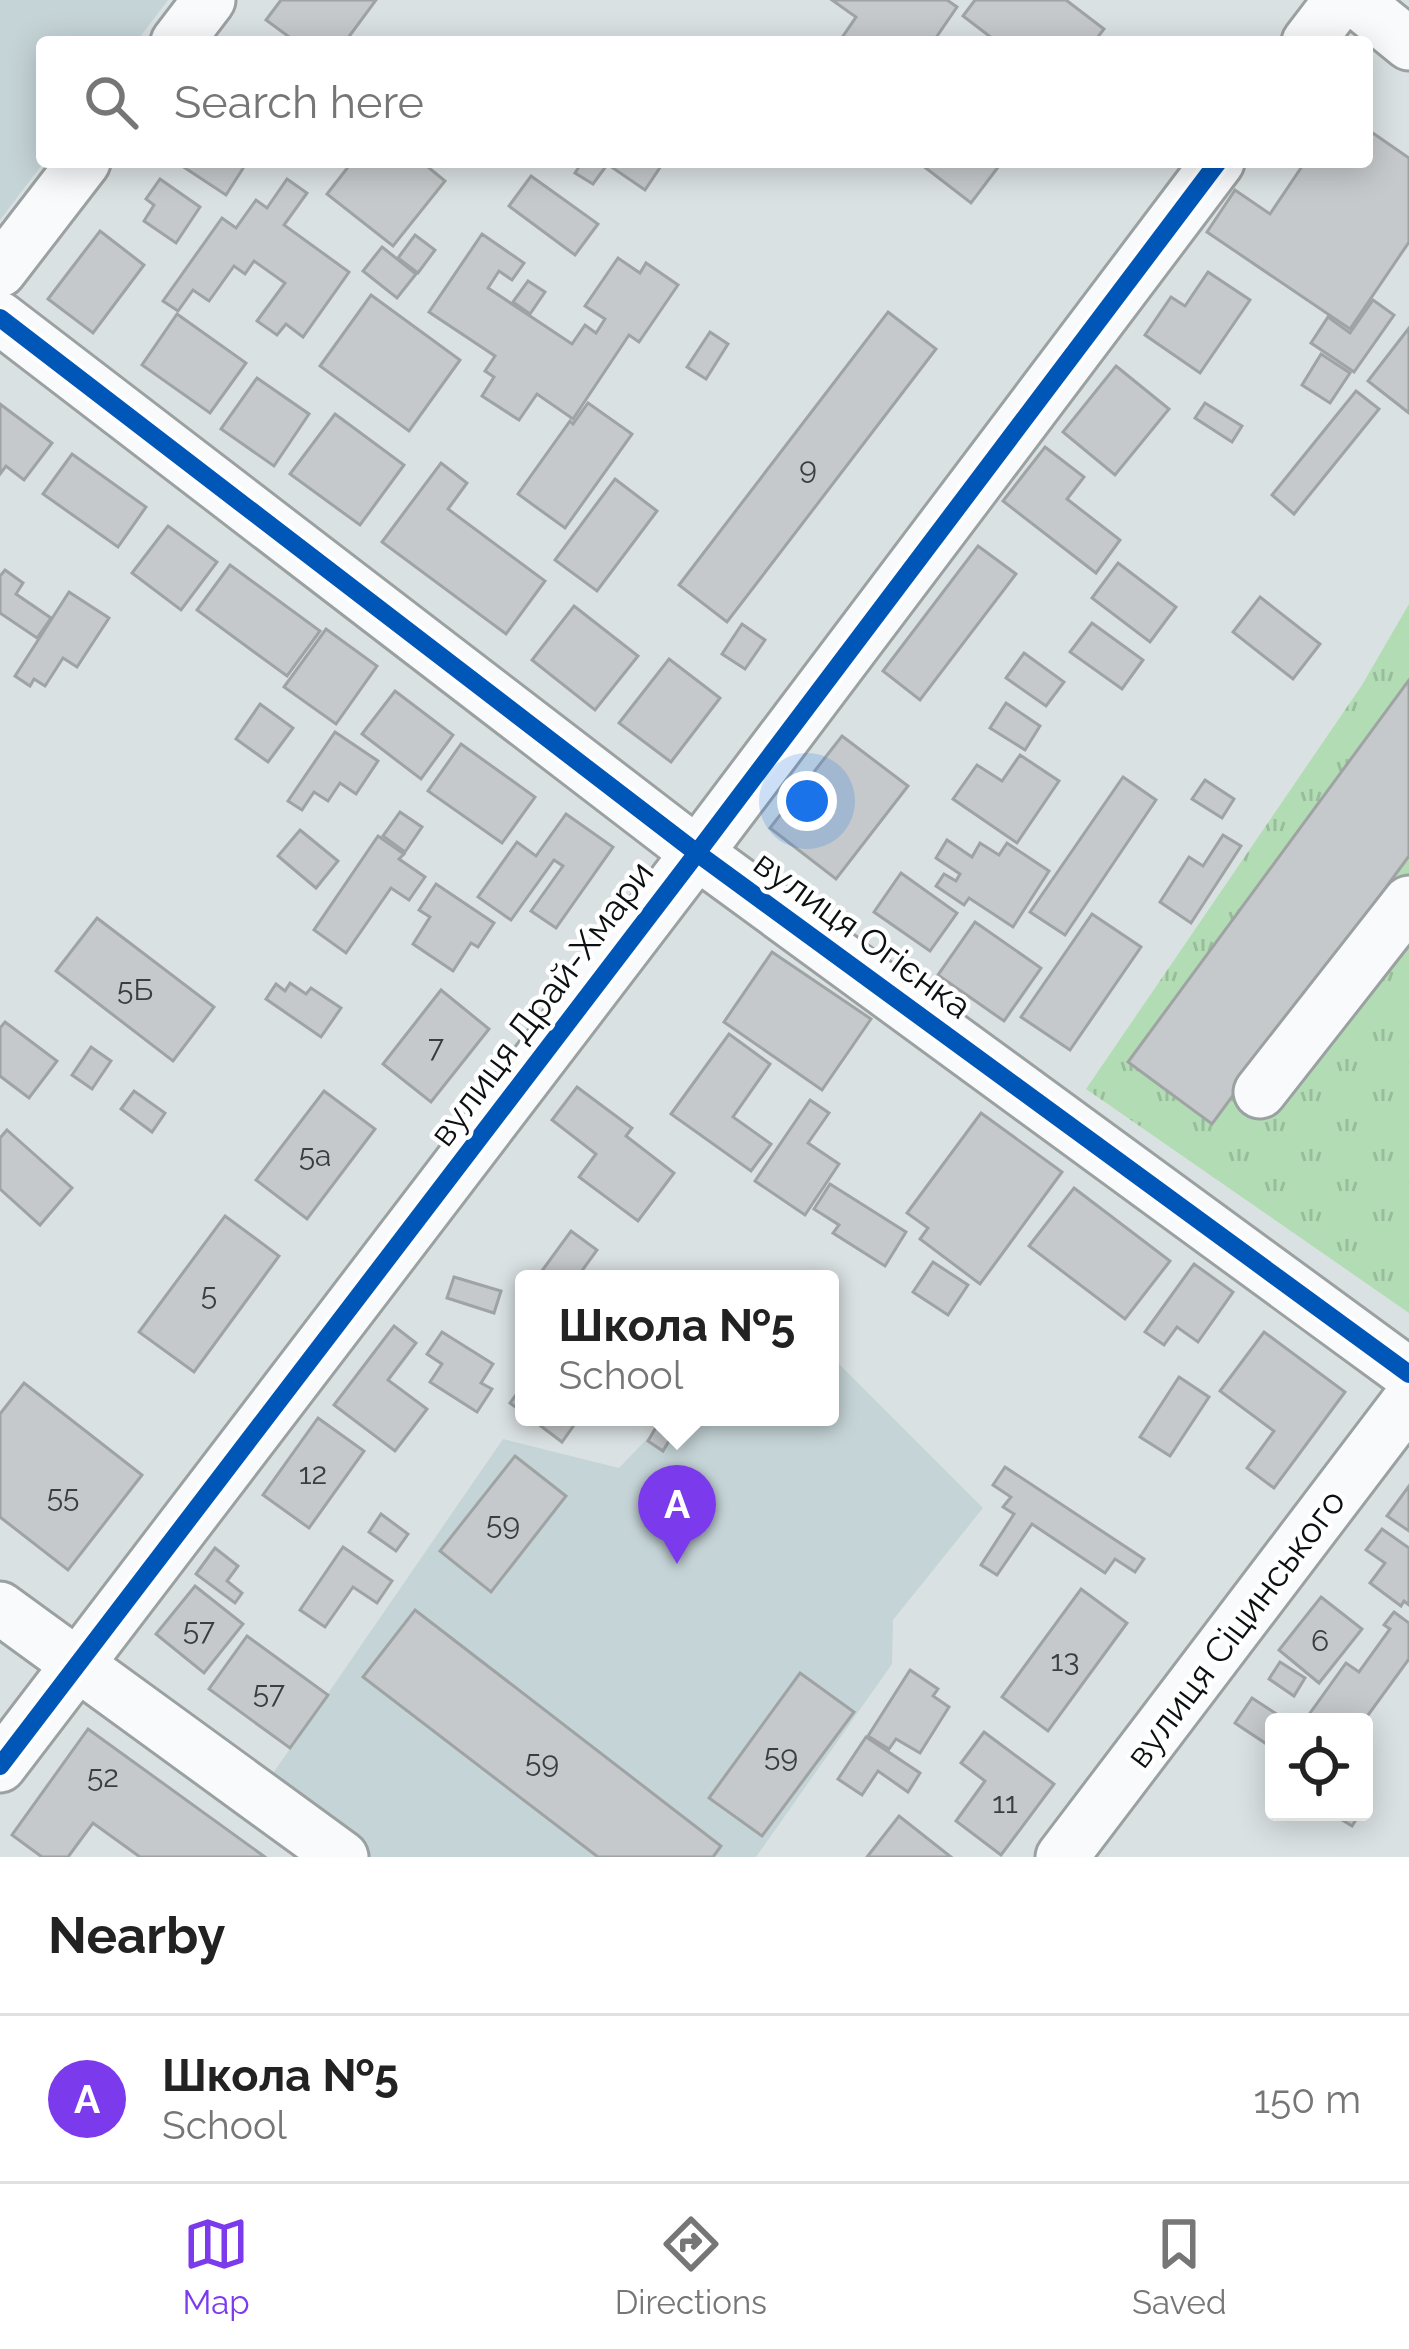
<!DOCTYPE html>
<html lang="en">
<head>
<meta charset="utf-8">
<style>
	body { margin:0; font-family:Raleway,sans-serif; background:#f6f6f6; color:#222 }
	.controls { position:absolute; right:36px; bottom:36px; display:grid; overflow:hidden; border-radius:12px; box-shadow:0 6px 30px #0003 }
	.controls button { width:108px; height:108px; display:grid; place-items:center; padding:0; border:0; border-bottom:3px solid #e0e0e0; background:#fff; color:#222; font:60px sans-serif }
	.you { position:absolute; left:807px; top:801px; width:42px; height:42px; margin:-30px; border:9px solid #fff; border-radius:50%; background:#1a73e8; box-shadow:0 0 0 18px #1a73e833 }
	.badge { display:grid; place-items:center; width:78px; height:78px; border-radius:50%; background:#7c3aed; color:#fff; font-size:39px; font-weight:700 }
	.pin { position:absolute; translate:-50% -99px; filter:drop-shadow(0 3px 6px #0008) }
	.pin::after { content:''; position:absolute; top:63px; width:42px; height:36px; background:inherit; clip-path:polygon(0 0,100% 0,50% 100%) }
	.popup { position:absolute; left:515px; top:1270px; width:324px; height:156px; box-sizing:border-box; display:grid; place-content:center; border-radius:12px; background:#fff; filter:drop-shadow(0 3px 9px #0005); font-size:39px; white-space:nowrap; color:#767676 }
	.popup b { font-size:45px; color:#222 }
	.popup::after { content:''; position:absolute; left:50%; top:100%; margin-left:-24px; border:24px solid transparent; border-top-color:#fff }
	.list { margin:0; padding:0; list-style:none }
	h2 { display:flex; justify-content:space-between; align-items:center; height:156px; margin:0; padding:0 48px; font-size:51px }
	h2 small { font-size:39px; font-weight:400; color:#767676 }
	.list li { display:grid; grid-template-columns:78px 1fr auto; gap:36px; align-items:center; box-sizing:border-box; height:168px; padding:0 48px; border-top:3px solid #e0e0e0 }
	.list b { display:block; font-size:45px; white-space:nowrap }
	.list p { margin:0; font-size:39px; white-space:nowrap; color:#767676 }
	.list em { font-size:39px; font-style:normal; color:#767676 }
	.icon { flex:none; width:66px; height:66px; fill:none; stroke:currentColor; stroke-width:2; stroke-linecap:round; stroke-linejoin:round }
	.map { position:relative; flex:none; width:1409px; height:1857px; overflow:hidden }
	.search { position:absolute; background:#fff; box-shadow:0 6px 30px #0003; left:36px; right:36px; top:36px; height:132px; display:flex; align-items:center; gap:30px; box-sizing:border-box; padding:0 42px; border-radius:12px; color:#767676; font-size:45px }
	.sheet { height:324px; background:#fff }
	nav { display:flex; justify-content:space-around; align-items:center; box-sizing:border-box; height:168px; border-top:3px solid #e0e0e0; background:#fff; font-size:33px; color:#767676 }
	nav a { display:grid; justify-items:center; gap:6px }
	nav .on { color:#7c3aed }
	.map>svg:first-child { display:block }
	.built { fill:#c5d4d7 }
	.park { fill:url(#park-tufts) }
	.building { fill:#c5c9cb; stroke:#9fa3a4; stroke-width:3 }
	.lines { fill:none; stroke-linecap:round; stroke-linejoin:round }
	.minor-casing { stroke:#9ba0a1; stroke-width:57 }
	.minor { stroke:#f9fafb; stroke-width:51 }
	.cycleway-casing { stroke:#fff; stroke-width:26 }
	.cycleway { stroke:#0057b8; stroke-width:18 }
	.labels { text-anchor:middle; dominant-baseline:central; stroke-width:9; stroke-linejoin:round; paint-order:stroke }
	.number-label { font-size:30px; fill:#3a3e40 }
	.street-label { font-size:36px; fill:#0c1011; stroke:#fff }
</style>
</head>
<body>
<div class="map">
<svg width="1409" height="1857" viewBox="0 0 1409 1857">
	<defs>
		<pattern id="park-tufts" width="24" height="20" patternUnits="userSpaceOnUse" patternTransform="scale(3)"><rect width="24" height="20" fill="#b2ddb4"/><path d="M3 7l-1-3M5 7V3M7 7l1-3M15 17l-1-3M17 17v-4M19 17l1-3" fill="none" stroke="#98bd9a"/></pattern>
	</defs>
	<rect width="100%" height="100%" fill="#dae1e2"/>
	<g class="built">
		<polygon points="0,0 168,0 136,42 42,42 44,162 0,220"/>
		<polygon points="830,1355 983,1508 893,1620 892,1664 756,1857 368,1857 265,1785 503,1439 619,1468 668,1417 830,1417"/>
	</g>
	<polygon class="park" points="1409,604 1409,1313 1086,1089 1362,685"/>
	<g class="building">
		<polygon points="281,0 376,0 345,42 296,42 266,20"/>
		<polygon points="832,0 947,0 957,7 933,42 839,42 856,17"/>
		<polygon points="975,0 1066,0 1104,29 1094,42 997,42 963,16"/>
		<polygon points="1367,129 1409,158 1409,242 1350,329 1207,232 1235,190 1270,214 1305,162 1367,162"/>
		<polygon points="176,162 247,162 226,195"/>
		<polygon points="352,162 422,162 445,181 393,246 327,194"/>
		<polygon points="582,162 607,165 593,184 575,173"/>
		<polygon points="613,162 661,162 663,163 645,190 610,166"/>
		<polygon points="918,162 1002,162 971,203"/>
		<polygon points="531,176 598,224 575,255 509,206"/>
		<polygon points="160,179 200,207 176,243 144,221 154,205 146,199"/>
		<polygon points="287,179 307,193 284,225 349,272 303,337 286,324 277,335 257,321 285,283 254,261 245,274 234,266 209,301 193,290 178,311 163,301 222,218 236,228 256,200 267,208"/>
		<polygon points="100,231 144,265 93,333 48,299"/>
		<polygon points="482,234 524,263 512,280 499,271 488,288 572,344 585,325 596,333 605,319 585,306 618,258 640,273 646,263 678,285 639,342 629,335 573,419 537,394 519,420 482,396 494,377 485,371 495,356 429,312"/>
		<polygon points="415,235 435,250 418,273 398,258"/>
		<polygon points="382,247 416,274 397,298 363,271"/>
		<polygon points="1208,272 1250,300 1200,373 1145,335 1171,297 1185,306"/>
		<polygon points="528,281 545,292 530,314 513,302"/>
		<polygon points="371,295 460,360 409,431 320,366"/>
		<polygon points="1373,300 1394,315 1354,372 1311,343 1328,317 1350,333"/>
		<polygon points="888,312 936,349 727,622 679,585"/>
		<polygon points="177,314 246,363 210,413 142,365"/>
		<polygon points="1409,328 1409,413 1368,381"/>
		<polygon points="710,332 728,344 706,379 687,367"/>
		<polygon points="1321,354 1350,373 1330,403 1302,385"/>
		<polygon points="1116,366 1169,409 1115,475 1063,432"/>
		<polygon points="257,378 309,414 274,466 221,429"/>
		<polygon points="1356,391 1379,409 1294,514 1272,495"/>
		<polygon points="588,403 632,434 565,528 518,494 570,421 573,424"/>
		<polygon points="1205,403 1242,426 1232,442 1195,418"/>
		<polygon points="0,404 52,443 24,480 6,466 0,474"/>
		<polygon points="335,414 404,465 360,525 290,474"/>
		<polygon points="1045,447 1084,477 1067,499 1120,540 1096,573 1003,501"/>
		<polygon points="72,454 146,507 118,547 43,494"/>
		<polygon points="441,463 467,483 448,509 545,581 506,634 382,542"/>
		<polygon points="615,479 657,511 597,591 555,560"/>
		<polygon points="168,526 217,562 181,610 132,573"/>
		<polygon points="978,546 1016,574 920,700 883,671"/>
		<polygon points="1118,563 1176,607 1150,642 1092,598"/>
		<polygon points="230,565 320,631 287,676 197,610"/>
		<polygon points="5,570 23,583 16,594 51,618 37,638 0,613 0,576"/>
		<polygon points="69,592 109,618 77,667 63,658 45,686 34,679 30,686 15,676"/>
		<polygon points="1260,597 1320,644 1293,679 1233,632"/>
		<polygon points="574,606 638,656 595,710 532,660"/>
		<polygon points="1092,623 1143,660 1122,689 1070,652"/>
		<polygon points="742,624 765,640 745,669 722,654"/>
		<polygon points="326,629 377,666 336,724 284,687"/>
		<polygon points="1024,653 1064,682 1046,706 1006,678"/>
		<polygon points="669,659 720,698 671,762 619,723"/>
		<polygon points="1409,680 1409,856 1212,1124 1128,1062"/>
		<polygon points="395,691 453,735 421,779 362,734"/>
		<polygon points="1006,703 1040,726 1025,750 990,728"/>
		<polygon points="260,704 293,728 268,762 236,739"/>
		<polygon points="335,732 378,761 356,794 340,783 328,801 314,792 302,810 288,801"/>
		<polygon points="842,736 908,786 836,879 770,828"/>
		<polygon points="461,744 535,797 502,843 428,791"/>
		<polygon points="1020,755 1059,781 1017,843 953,799 977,765 1002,781"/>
		<polygon points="1123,777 1156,800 1065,935 1030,912"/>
		<polygon points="1205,780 1234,799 1222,818 1192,799"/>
		<polygon points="400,812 422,827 405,852 383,836"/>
		<polygon points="566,814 613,847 556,928 531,911 563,866 554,860 511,920 478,897 517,842 536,856"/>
		<polygon points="300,830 338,861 316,888 278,856"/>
		<polygon points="1223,835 1241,846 1191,923 1160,902 1189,857 1203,866"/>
		<polygon points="378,836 404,854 399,859 425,877 409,900 391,888 346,953 314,930"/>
		<polygon points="947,840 972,857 980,843 999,855 1007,843 1049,871 1013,927 969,898 964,905 936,886 944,874 956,881 960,874 936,858"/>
		<polygon points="901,873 957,913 930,951 874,912"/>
		<polygon points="436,884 494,923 478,947 471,943 453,971 413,944 430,917 419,910"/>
		<polygon points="1092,914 1141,947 1070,1050 1021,1017"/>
		<polygon points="97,918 214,1007 173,1061 56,971"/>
		<polygon points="975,922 1041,968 1004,1021 938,975"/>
		<polygon points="772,952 871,1019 822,1090 724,1022"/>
		<polygon points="290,983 306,994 311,988 341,1008 321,1037 266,999 276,984 285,991"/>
		<polygon points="441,990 489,1029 431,1102 383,1064"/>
		<polygon points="5,1022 57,1061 29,1098 0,1076 0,1028"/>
		<polygon points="729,1034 770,1064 733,1117 771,1144 751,1171 671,1114"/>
		<polygon points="91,1047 111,1061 92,1089 72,1075"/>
		<polygon points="577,1087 632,1128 626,1136 674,1173 638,1221 579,1177 596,1154 552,1120"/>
		<polygon points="134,1091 165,1113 152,1132 121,1109"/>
		<polygon points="324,1091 375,1129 307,1219 256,1180"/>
		<polygon points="810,1100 829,1113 808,1143 839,1164 805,1215 755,1181"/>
		<polygon points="981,1113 1062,1172 980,1284 920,1239 928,1228 907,1213"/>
		<polygon points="7,1130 72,1188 40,1225 0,1189 0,1138"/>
		<polygon points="830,1184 906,1232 885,1266 833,1233 839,1225 814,1209"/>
		<polygon points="1074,1188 1170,1261 1125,1319 1029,1246"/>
		<polygon points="225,1216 279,1256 194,1372 139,1332"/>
		<polygon points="571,1231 597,1250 581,1272 591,1279 536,1279"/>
		<polygon points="933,1262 968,1285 948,1315 913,1292"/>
		<polygon points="1194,1264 1233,1292 1198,1342 1177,1327 1164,1345 1145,1332"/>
		<polygon points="454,1277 501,1291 494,1313 447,1298"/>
		<polygon points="394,1326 416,1343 388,1380 427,1409 395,1451 334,1405"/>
		<polygon points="442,1332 493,1364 481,1383 492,1389 477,1412 430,1382 442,1364 427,1354"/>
		<polygon points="1264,1332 1345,1392 1274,1488 1247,1468 1274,1431 1220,1391"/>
		<polygon points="1179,1377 1209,1397 1170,1456 1140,1437"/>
		<polygon points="24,1383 142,1475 68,1570 0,1517 0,1414"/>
		<polygon points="524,1384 524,1413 510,1403"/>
		<polygon points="529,1417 578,1417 579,1418 562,1442"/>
		<polygon points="662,1417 683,1417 663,1451 648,1441"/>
		<polygon points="318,1418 364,1451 309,1528 263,1495"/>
		<polygon points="515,1456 566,1496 491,1592 440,1551"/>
		<polygon points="1005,1467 1144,1559 1135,1572 1115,1559 1105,1573 1032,1524 997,1575 981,1565 1014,1514 1003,1507 1011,1497 993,1485"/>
		<polygon points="1409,1486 1409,1531 1387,1516"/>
		<polygon points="381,1514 408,1534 396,1551 369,1532"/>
		<polygon points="1382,1529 1409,1548 1409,1605 1404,1601 1401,1606 1370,1583 1385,1563 1366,1550"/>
		<polygon points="343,1547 392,1581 377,1603 353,1587 325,1627 300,1610"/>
		<polygon points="215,1548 238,1566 227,1581 242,1593 235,1603 196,1574"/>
		<polygon points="195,1586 243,1624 204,1673 156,1634"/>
		<polygon points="1081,1589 1127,1623 1048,1731 1002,1697"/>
		<polygon points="1321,1597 1362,1629 1319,1683 1279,1650"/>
		<polygon points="415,1610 721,1846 713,1857 598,1857 363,1677"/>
		<polygon points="1394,1612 1409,1623 1409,1659 1363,1722 1316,1722 1308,1716 1346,1663 1359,1672 1390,1629 1384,1625"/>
		<polygon points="247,1636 328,1695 290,1748 209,1689"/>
		<polygon points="1280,1662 1305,1678 1294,1696 1269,1679"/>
		<polygon points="910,1670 938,1689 933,1696 949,1707 920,1753 896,1739 889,1749 868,1736"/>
		<polygon points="800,1673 854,1712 762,1836 709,1798"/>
		<polygon points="1252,1698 1289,1722 1274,1722 1274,1749 1235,1723"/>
		<polygon points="88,1729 265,1857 140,1857 93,1823 68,1857 42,1857 12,1835"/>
		<polygon points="984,1732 1054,1784 1001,1855 956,1821 985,1781 961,1763"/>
		<polygon points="866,1737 920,1773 908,1792 878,1771 862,1795 838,1779"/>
		<polygon points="1329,1812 1361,1812 1352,1826"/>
		<polygon points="899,1816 951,1857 867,1857"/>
	</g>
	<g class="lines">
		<g class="minor-casing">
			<g id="minor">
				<polyline points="1355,0 1409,44"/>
				<polyline points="177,42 209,0"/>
				<polyline points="1308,42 1340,0"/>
				<polyline points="0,271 84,162"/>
				<polyline points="0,318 697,853 1409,1374"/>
				<polyline points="1260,1092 1409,902"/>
				<polyline points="0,1608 342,1857"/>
				<polyline points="0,1766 697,853 1218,162"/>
				<polyline points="1062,1857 1409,1400"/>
			</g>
		</g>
		<use href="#minor" class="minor"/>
		<g class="cycleway-casing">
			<g id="cycleway">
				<polyline points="0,318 697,853 1409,1374"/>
				<polyline points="0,1766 697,853 1218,162"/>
			</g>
		</g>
		<use href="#cycleway" class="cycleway"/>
	</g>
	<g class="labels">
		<g class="number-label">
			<text x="808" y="467">9</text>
			<text x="135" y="989">5Б</text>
			<text x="436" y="1046">7</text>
			<text x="315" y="1155">5а</text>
			<text x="209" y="1294">5</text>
			<text x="313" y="1473">12</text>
			<text x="63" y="1496">55</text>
			<text x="503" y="1523">59</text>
			<text x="199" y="1629">57</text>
			<text x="1320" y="1640">6</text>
			<text x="1065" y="1660">13</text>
			<text x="269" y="1692">57</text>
			<text x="781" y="1755">59</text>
			<text x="542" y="1761">59</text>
			<text x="103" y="1776">52</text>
			<text x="1005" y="1802">11</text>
		</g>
		<g class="street-label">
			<text transform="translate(863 934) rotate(36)">вулиця Огієнка</text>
			<text transform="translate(541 1003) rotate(-53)">вулиця Драй-Хмари</text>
			<text transform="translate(1235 1628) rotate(-53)">вулиця Сіцинського</text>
		</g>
	</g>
</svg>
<div class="controls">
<button><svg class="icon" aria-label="locate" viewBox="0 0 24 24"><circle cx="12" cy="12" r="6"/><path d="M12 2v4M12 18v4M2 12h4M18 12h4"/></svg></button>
</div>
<div class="you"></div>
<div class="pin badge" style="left:677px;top:1564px">A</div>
<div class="popup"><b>Школа №5</b>School</div>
<div class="search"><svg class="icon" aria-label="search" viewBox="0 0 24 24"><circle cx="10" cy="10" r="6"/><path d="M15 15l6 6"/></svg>Search here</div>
</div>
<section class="sheet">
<h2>Nearby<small></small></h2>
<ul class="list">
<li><span class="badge">A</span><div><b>Школа №5</b><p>School</p></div><em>150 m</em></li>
</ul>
</section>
<nav>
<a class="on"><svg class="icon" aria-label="map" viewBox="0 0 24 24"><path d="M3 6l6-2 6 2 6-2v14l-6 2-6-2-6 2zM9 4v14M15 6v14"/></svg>Map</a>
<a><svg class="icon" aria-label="directions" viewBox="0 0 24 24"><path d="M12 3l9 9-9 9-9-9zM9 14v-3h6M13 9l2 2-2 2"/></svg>Directions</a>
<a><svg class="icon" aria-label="saved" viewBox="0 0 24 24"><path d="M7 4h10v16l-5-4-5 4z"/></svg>Saved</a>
</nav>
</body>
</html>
